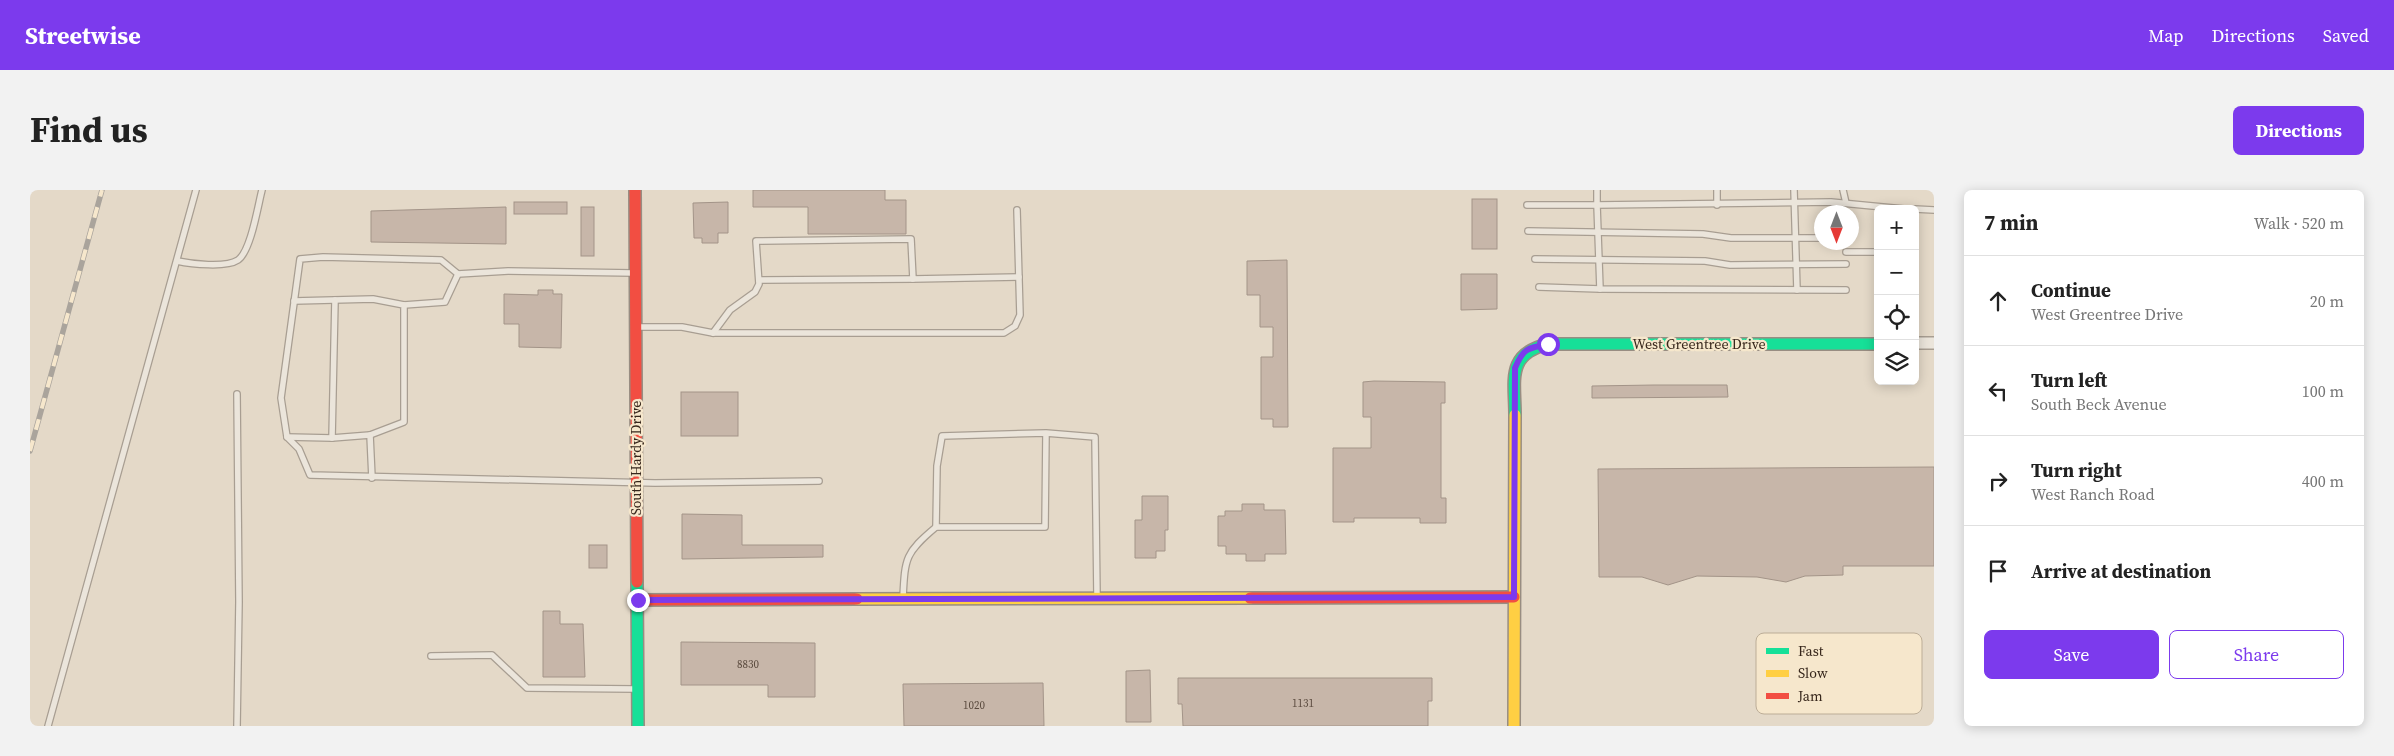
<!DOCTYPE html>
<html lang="en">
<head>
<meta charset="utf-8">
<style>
	body { margin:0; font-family:"Source Serif 4",serif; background:#f2f2f2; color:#222 }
	.controls { position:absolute; right:15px; top:15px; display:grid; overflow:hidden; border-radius:8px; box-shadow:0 2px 12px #0003 }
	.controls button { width:45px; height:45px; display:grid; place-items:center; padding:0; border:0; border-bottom:1px solid #e0e0e0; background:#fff; color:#222; font:25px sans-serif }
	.compass { position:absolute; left:1784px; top:15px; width:45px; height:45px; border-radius:50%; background:#fff; box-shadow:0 2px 12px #0003; rotate:180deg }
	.stop { position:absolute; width:15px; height:15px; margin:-11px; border:4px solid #7c3aed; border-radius:50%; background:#fff }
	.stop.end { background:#7c3aed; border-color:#fff; box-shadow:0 1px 5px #0008 }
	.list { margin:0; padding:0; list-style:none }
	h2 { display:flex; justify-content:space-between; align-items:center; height:65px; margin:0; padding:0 20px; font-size:21px }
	h2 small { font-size:16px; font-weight:400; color:#767676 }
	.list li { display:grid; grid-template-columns:32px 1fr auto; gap:15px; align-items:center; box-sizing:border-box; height:90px; padding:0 20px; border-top:1px solid #e0e0e0 }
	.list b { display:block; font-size:19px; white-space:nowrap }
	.list p { margin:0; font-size:16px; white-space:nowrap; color:#767676 }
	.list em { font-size:16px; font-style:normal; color:#767676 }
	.actions { display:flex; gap:10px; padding:15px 20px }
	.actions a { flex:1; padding:11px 0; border:1px solid #7c3aed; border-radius:8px; text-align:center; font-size:18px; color:#7c3aed }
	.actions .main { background:#7c3aed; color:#fff }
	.icon { flex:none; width:28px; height:28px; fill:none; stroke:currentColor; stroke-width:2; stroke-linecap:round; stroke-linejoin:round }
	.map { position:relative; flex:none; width:1904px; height:536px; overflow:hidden; border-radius:8px }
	header { display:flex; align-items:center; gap:30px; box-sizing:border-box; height:70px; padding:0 25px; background:#7c3aed; color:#fff }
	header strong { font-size:24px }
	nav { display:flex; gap:28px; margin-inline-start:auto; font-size:18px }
	.intro { display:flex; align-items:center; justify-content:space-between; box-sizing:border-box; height:120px; padding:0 30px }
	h1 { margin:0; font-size:35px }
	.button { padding:12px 22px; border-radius:8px; background:#7c3aed; color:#fff; font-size:18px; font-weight:700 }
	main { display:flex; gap:30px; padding:0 30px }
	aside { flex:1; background:#fff; border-radius:8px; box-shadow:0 2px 12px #0003 }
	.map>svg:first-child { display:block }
	.building { fill:#c7b6a9; stroke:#a39488 }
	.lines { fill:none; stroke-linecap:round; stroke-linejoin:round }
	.lane-casing { stroke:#a89e92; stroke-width:8 }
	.street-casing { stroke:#a89e92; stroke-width:14 }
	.fast-casing { stroke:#988d82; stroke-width:14 }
	.slow-casing { stroke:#988d82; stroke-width:14 }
	.jam-casing { stroke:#988d82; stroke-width:14 }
	.lane { stroke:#ebe5db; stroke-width:5.5 }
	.street { stroke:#ebe5db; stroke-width:11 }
	.fast { stroke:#16e098; stroke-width:11 }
	.slow { stroke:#ffcf43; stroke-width:11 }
	.jam { stroke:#f24e42; stroke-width:11 }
	.rail-casing { stroke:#aaa49c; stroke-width:5.5 }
	.rail { stroke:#f6e7cc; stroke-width:4; stroke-dasharray:11; stroke-linecap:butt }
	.route { stroke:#7c3aed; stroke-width:6 }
	.labels { text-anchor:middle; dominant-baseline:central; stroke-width:4.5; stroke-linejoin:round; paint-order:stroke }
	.number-label { font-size:11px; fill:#5a4a3e }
	.street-label { font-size:14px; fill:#36261b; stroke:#f6e7cc }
	.key { fill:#f6e7cc; stroke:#bcad97; stroke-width:1 }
	.key-label { font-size:14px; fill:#36261b }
</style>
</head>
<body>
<header>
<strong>Streetwise</strong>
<nav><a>Map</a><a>Directions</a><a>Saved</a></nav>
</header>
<div class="intro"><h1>Find us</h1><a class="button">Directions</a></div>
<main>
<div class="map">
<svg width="1904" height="536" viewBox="0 0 1904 536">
	<rect width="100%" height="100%" fill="#e4d9c8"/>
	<g class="building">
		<polygon points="723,0 855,0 855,10 876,10 876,44 778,44 778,17 723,17"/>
		<rect x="1442" y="9" width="25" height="50"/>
		<rect x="484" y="12" width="53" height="12"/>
		<polygon points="698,12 698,43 688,43 688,53 672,53 672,48 664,48 663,13"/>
		<polygon points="476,17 476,54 341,52 341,21"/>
		<rect x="551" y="17" width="13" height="49"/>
		<polygon points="1257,70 1258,237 1243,237 1243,229 1231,229 1231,167 1243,167 1243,137 1230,137 1230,105 1217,105 1217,71"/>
		<polygon points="1431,84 1467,84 1467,119 1431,120"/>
		<polygon points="508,100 523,100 523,104 532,104 531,158 489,157 489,134 474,134 474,104 508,105"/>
		<polygon points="1344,191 1415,192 1415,213 1411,213 1411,308 1416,308 1416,333 1390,333 1390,328 1324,328 1324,332 1303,332 1303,258 1341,258 1341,227 1333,227 1333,192"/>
		<polygon points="1624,195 1697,195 1698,207 1562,208 1562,196"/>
		<rect x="651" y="202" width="57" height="44"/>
		<polygon points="1904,277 1904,376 1813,376 1813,385 1775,386 1756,392 1727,387 1667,386 1638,395 1612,387 1569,387 1568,279"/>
		<polygon points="1112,306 1138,306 1138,340 1135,340 1135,361 1126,361 1126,368 1105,368 1105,330 1112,330"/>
		<polygon points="1212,314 1234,314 1234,320 1255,320 1256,364 1235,364 1235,371 1216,371 1216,364 1196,364 1196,356 1188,356 1188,326 1195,326 1195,321 1212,321"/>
		<polygon points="652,324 712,325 712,355 793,355 793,367 652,369"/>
		<rect x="559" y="355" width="18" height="23"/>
		<polygon points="513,421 530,421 530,434 553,434 555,487 513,487"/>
		<polygon points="651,452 785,453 785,507 738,507 738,495 651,495"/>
		<polygon points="1120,480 1121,532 1096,532 1096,481"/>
		<polygon points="1148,488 1402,488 1402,511 1398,511 1398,536 1153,536 1152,514 1148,514"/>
		<polygon points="1013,493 1014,536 874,536 873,494"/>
	</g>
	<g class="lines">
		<g class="lane-casing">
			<g id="lane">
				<polyline points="1687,0 1687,15"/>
				<polyline points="1764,0 1767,100"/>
				<polyline points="1813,0 1816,13"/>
				<polyline points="1497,15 1567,15 1567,0"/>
				<polyline points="1885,19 1904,20"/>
				<polyline points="1498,41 1673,44 1701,48 1792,48"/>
				<polyline points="1816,62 1848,62"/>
				<polyline points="1505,69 1675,71 1700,75 1816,74"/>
				<path d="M147,71C161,74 196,78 208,70C221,61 228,15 232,0"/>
				<polyline points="603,83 478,81 428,84 411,70 293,67 270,69 251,208 257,247 269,259 280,285 625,293 789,291"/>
				<polyline points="729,90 883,89"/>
				<polyline points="1509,97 1570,99"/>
				<polyline points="1816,100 1570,99 1567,15 1801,12 1874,19"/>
				<polyline points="264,111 343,109 374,115 374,232 340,245"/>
				<polyline points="374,115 415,112 428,84"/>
				<polyline points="608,137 652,137 683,143 974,143 985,136 990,125 987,20"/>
				<polyline points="683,143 700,120 725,102 729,94 726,51 881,49 883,89 989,87"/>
				<polyline points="1016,243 1015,337 906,337 907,276 912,246 1016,243 1065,247 1067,406"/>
				<polyline points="257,247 302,248 340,245 342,288"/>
				<polyline points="302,248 305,110"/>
				<path d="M873,407C875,368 875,363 906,337"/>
				<polyline points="401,466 462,465 497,498 605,499"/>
				<polyline points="18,536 166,0"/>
				<polyline points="207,536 209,412 207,204"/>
			</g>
		</g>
		<g class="street-casing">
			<polyline id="street" points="1885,153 1904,153"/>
		</g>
		<g class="fast-casing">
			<g id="fast">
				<path d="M1485,225C1485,190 1476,164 1518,154H1848"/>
				<polyline points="607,392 608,536"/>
			</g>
		</g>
		<g class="slow-casing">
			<g id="slow">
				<polyline points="827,409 1220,408"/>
				<polyline points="1484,536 1485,225"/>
			</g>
		</g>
		<g class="jam-casing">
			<g id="jam">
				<polyline points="605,0 607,392"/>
				<polyline points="1220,408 1484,407"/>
				<polyline points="607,410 827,409"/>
			</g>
		</g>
		<use href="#lane" class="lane"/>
		<use href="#street" class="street"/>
		<use href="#fast" class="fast"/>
		<use href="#slow" class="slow"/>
		<use href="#jam" class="jam"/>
		<g class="rail-casing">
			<polyline id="rail" points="0,261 72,0"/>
		</g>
		<use href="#rail" class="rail"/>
	</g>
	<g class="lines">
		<path class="route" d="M608,410L1484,407L1485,178C1493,159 1497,158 1518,154"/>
	</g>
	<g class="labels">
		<g class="number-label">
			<text x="718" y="474">8830</text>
			<text x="1273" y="513">1131</text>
			<text x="944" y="515">1020</text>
		</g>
		<g class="street-label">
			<text x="1669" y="154">West Greentree Drive</text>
			<text transform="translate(606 268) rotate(-90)">South Hardy Drive</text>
		</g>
	</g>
	<rect x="1726" y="443" width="166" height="81" rx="8" class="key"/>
	<rect x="1736" y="458" width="23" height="6" fill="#16e098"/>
	<rect x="1736" y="480" width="23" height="7" fill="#ffcf43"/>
	<rect x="1736" y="503" width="23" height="6" fill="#f24e42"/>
	<g class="key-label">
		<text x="1768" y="466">Fast</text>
		<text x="1768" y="488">Slow</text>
		<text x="1768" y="511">Jam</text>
	</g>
</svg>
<div class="controls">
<button>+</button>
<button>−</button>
<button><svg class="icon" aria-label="locate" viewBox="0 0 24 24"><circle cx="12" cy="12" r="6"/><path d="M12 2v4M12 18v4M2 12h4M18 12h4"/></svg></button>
<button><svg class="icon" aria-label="layers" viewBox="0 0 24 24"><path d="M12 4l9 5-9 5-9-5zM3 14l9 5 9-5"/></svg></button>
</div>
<svg class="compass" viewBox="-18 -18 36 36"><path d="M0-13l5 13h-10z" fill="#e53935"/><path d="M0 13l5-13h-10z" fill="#767676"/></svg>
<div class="stop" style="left:1518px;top:154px"></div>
<div class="stop end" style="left:608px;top:410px"></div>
</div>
<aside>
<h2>7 min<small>Walk · 520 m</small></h2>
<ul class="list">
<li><svg class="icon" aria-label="ahead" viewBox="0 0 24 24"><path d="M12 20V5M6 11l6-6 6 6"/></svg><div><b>Continue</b><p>West Greentree Drive</p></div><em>20 m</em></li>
<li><svg class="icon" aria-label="left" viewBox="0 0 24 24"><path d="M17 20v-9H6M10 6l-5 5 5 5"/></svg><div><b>Turn left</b><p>South Beck Avenue</p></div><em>100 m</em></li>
<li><svg class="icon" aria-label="right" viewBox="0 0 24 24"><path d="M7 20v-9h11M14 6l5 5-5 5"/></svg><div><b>Turn right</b><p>West Ranch Road</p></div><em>400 m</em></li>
<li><svg class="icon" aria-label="arrive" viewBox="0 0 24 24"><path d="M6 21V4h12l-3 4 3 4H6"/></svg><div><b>Arrive at destination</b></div></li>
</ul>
<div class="actions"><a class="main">Save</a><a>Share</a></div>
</aside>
</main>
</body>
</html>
